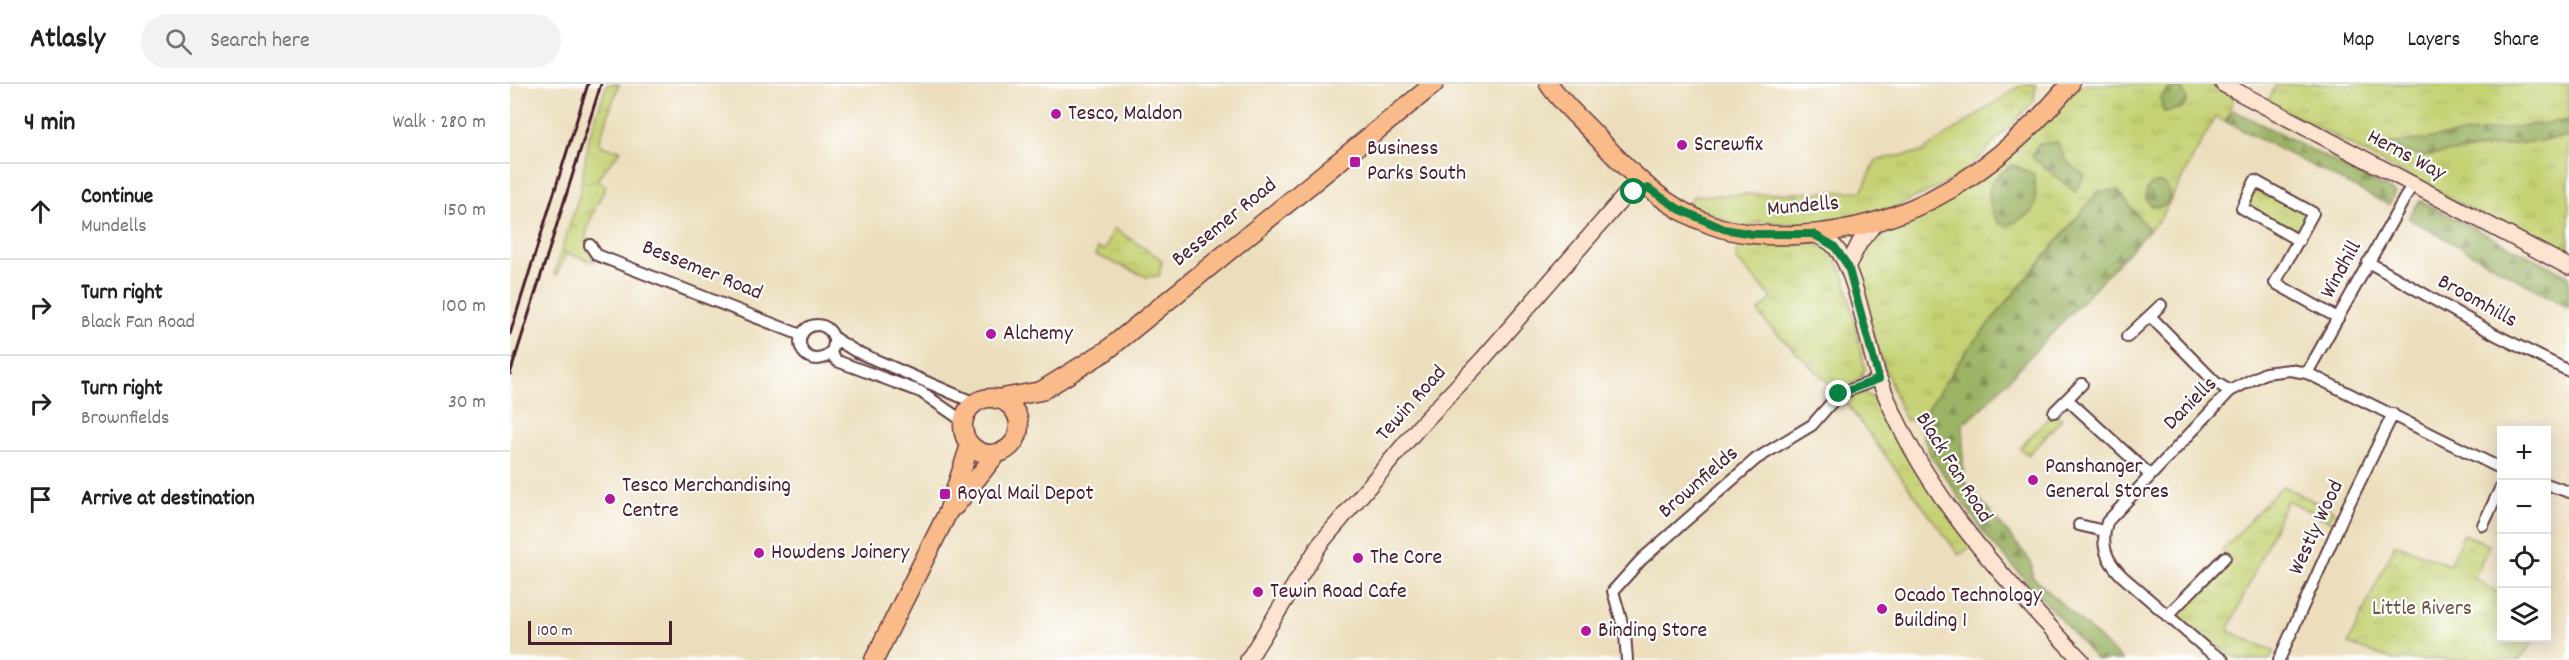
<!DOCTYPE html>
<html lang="en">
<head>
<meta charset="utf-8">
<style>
	body { margin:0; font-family:Dekko,sans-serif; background:#f2f2f2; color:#202124 }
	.controls { position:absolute; right:18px; bottom:18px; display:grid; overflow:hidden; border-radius:0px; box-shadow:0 3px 15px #0003 }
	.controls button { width:54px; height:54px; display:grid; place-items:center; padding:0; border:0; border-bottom:2px solid #e0e0e0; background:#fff; color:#202124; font:30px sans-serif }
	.scale { position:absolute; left:18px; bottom:15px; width:144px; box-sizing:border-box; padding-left:6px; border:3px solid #4a1f2b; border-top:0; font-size:16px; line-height:21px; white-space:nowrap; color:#4a1f2b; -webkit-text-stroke:4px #fff; paint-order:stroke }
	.stop { position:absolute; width:18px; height:18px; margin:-14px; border:4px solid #0b8043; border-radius:50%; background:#fff }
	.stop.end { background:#0b8043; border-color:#fff; box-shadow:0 2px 6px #0008 }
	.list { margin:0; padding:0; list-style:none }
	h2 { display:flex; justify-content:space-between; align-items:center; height:78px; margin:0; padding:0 24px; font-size:26px }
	h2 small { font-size:20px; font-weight:400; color:#757577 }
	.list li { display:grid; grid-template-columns:39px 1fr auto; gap:18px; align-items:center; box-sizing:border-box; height:96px; padding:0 24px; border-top:2px solid #e0e0e0 }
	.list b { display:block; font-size:22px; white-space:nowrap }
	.list p { margin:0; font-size:20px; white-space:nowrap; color:#757577 }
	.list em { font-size:20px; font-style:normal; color:#757577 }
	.icon { flex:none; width:33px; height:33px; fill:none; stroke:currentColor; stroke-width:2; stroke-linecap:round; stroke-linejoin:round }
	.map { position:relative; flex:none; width:2059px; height:576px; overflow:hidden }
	header { display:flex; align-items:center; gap:36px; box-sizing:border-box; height:84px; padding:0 30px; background:#fff; border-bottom:2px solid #e0e0e0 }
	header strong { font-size:28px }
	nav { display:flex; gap:33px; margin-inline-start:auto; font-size:21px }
	.search { width:420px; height:54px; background:#f2f2f2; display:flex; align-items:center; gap:15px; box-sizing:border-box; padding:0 21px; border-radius:33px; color:#757577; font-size:22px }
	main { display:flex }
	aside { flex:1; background:#fff }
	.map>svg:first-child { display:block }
	.grass { fill:url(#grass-tufts); stroke:#88784f; stroke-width:1.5 }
	.forest { fill:url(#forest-firs); stroke:#736948; stroke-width:1.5 }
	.park { fill:url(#park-crowns); stroke:#88784f; stroke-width:1.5 }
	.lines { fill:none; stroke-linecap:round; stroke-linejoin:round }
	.street-casing { stroke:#623c41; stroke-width:14 }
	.secondary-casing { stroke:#623c41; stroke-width:18 }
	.primary-casing { stroke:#623c41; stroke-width:21 }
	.street { stroke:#fff; stroke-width:10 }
	.secondary { stroke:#fde4d1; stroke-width:15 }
	.primary { stroke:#fabb8b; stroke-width:18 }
	.rail { stroke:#4a1f2b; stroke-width:3 }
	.route { stroke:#0b8043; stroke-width:8 }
	.poi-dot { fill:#b5179e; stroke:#fff; stroke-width:2 }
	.labels { text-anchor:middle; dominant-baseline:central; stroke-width:4.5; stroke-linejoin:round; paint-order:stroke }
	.poi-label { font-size:22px; fill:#4a1f2b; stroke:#fff; text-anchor:start }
	.street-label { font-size:22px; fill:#4a1f2b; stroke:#fff }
	.park-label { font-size:22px; fill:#6f5441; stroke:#fff }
</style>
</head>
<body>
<header>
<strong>Atlasly</strong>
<div class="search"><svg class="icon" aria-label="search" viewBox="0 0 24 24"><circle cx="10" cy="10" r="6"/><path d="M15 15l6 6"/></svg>Search here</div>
<nav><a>Map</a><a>Layers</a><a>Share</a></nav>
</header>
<main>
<aside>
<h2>4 min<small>Walk · 280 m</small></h2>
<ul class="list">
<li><svg class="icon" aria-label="ahead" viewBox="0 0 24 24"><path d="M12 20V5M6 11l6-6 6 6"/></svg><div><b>Continue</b><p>Mundells</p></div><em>150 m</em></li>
<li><svg class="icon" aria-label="right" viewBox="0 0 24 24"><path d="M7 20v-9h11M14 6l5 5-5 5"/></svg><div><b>Turn right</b><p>Black Fan Road</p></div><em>100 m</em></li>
<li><svg class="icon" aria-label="right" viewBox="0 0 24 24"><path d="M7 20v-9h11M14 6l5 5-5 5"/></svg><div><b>Turn right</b><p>Brownfields</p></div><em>30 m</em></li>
<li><svg class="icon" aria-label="arrive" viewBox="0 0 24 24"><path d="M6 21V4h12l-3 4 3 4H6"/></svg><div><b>Arrive at destination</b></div></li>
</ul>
</aside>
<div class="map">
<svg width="2059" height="576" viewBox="0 0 2059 576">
	<defs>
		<pattern id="grass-tufts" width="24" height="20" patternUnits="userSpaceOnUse" patternTransform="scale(1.5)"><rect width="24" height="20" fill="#c5d173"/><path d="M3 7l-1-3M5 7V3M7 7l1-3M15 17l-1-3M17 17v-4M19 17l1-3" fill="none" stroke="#abb364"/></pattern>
		<pattern id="forest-firs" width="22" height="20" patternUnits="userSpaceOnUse" patternTransform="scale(1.5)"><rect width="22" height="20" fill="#9cb365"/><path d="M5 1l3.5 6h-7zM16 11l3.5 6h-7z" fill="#819153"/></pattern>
		<pattern id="park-crowns" width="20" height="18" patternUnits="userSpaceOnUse" patternTransform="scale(1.5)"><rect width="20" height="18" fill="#c5d173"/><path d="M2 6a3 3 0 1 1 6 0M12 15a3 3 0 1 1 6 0" fill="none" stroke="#abb364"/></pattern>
	</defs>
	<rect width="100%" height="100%" fill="#fff"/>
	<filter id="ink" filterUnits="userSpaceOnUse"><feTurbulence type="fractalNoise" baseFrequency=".0167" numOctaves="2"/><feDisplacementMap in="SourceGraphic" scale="12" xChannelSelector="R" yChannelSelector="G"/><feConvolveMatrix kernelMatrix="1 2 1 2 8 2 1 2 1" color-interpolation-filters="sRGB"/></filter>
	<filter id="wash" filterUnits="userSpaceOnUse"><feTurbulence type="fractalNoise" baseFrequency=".008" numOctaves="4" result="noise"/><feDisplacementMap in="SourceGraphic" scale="24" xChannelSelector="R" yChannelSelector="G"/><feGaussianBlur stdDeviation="1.35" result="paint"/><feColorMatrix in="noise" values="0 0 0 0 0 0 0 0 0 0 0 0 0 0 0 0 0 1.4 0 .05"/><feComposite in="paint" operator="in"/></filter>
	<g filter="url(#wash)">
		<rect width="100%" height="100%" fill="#ecdebc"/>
		<g class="grass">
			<path d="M97,0H109L89,58L94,63L111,66L87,95L96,102C87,123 63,157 86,175L84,178L56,169L47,191L44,190L69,112L79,53Z"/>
			<polygon points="1513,0 1526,0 1524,17 1453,91 1377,127 1324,139 1288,141 1250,137 1235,144 1181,124 1179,118 1183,112 1352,107 1366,76 1411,68"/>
			<polygon points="1571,0 1701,0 1724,12 1716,38 1705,33 1651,134 1639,146 1608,107 1589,107 1458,265 1409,337 1395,336 1367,264 1347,195 1349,173 1354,160 1368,147 1536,38"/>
			<polygon points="1767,0 2059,0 2059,38 1872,61 1912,72 2059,53 2059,178 1758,17"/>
			<polygon points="1751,103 1795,127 1797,133 1789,147 1784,149 1741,124 1739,117 1746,104"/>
			<path d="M1238,157L1302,159L1322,166L1335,194L1355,285L1348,297L1326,306L1257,240L1248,228L1262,214L1226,175C1225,166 1229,159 1238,157Z"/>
			<polygon points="1353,309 1365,315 1462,462 1449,471 1334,316"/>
			<polygon points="1544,328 1552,335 1518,371 1510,364"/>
			<polygon points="1773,402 1824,427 1819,437 1777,416 1718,547 1764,567 1760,576 1731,576 1721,571 1665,532 1719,473 1712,467 1761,413"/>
		</g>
		<g class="forest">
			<polygon points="1671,3 1677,16 1672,24 1654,28 1650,14 1660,4"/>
			<polygon points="1723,26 1886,109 1879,121 1716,38"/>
			<polygon points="2059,36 2059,53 1912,72 1870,61"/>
			<polygon points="1548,58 1555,76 1575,92 1565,108 1522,73 1528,60"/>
			<path d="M1503,81L1524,90C1527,126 1529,127 1496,142L1488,139C1474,112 1475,95 1503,81Z"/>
			<circle cx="1648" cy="111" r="12"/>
			<polygon points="1589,107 1608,107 1639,146 1466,330 1453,339 1453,395 1515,470 1522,480 1522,492 1612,576 1587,576 1476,452 1420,371 1409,337 1458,265"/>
			<polygon points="1910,117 2059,192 2059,224 1898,134"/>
		</g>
		<g class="park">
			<polygon points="604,144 652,176 649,192 637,193 586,171 588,164 595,166"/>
			<polygon points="1954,450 1979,461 1964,494 1991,511 1992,554 2025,554 2010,576 1883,576 1838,560 1885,460 1939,481"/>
		</g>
	</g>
	<g filter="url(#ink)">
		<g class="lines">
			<g class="street-casing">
				<g id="street">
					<polyline points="1789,157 1732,124 1745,97 1803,129 1765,199 1828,234"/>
					<polyline points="80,161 87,171 291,251"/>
					<polyline points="1858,178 1986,251 2059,287"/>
					<polyline points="1640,232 1705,298 1720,307"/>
					<circle cx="307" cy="258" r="17"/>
					<polyline points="1617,253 1651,221"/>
					<polyline points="324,254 345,267 465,319"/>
					<polyline points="320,269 327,277 411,308 453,337"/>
					<polyline points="1797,289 1902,101"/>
					<polyline points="1558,316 1639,390"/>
					<polyline points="1544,328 1572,300"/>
					<polyline points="2036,400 2059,408"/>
					<polyline points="1569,441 1594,447"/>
					<polyline points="1973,441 1992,401"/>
					<polyline points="1657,532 1715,473"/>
					<polyline points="1117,576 1115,550 1103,507 1131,476 1246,375 1302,341 1329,310 1369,295"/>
					<path d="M1713,576L1695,564L1612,492C1596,476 1590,461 1597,438L1720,307L1755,289L1780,286L1797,289L1992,385"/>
					<polyline points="1769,576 1835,428 1883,330"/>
				</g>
			</g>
			<g class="secondary-casing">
				<g id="secondary">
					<polyline points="1713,0 2059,183"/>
					<path d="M1303,150C1310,153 1318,156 1323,161C1347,183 1357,263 1370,297C1413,410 1490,490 1571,576"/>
					<polyline points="1338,181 1350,158 1366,138"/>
					<polyline points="738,576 810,460 909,343 972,276 1118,108 1138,104"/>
				</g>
			</g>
			<g class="primary-casing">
				<g id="primary">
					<path d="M1039,0C1052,20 1072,36 1088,54C1121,90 1155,124 1202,141C1229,151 1258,152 1287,151C1402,145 1488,86 1560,0"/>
					<circle cx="481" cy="342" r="28"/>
					<polyline points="487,315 531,307 596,267 924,0"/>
					<polyline points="445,422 487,369"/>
					<polyline points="364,576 438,428 460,361"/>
				</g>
			</g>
			<use href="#street" class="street"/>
			<use href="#secondary" class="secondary"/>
			<use href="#primary" class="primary"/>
			<g class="rail">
				<polyline points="0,250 78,0"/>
				<polyline points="0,290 91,0"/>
			</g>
		</g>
	</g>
	<g class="lines" filter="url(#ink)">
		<polyline class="route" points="1124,108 1138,104 1169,125 1214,145 1243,150 1303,150 1324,162 1338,182 1369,295 1329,310"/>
	</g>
	<g class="poi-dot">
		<circle cx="546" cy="30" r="6"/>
		<circle cx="1172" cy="61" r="6"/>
		<rect x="839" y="72" width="12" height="12" rx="3"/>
		<circle cx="481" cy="250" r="6"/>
		<circle cx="1523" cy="396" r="6"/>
		<rect x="429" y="404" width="12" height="12" rx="3"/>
		<circle cx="100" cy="415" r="6"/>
		<circle cx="249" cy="469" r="6"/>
		<circle cx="848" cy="474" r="6"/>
		<circle cx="748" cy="508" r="6"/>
		<circle cx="1372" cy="525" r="6"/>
		<circle cx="1076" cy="547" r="6"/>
	</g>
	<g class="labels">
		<g class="poi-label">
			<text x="558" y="30">Tesco, Maldon</text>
			<text x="1184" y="61">Screwfix</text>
			<text x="857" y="65">Business<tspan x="857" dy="25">Parks South</tspan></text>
			<text x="493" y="250">Alchemy</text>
			<text x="1535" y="383">Panshanger<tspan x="1535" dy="25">General Stores</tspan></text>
			<text x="112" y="402">Tesco Merchandising<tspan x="112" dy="25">Centre</tspan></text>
			<text x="447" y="410">Royal Mail Depot</text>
			<text x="261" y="469">Howdens Joinery</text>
			<text x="860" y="474">The Core</text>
			<text x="760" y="508">Tewin Road Cafe</text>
			<text x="1384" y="512">Ocado Technology<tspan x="1384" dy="25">Building 1</tspan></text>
			<text x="1088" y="547">Binding Store</text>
		</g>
		<g class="street-label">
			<text transform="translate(1896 72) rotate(28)">Herns Way</text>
			<text transform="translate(1293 123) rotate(-5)">Mundells</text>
			<text transform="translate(715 139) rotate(-39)">Bessemer Road</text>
			<text transform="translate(1832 186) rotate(-61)">Windhill</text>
			<text transform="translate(192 187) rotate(22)">Bessemer Road</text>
			<text transform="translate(1967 218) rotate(29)">Broomhills</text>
			<text transform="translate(902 320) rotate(-48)">Tewin Road</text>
			<text transform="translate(1681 320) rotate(-45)">Daniells</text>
			<text transform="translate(1443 384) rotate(58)">Black Fan Road</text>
			<text transform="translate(1189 399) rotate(-41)">Brownfields</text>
			<text transform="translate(1807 444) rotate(-65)">Westly Wood</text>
		</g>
		<g class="park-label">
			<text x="1912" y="525">Little Rivers</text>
		</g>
	</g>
</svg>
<div class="controls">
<button>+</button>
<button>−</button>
<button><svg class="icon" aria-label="locate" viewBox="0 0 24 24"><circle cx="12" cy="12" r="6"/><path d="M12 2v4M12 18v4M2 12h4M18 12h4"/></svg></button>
<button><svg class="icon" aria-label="layers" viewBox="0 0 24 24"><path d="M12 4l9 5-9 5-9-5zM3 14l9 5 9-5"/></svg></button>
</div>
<div class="scale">100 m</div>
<div class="stop" style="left:1124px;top:108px"></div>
<div class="stop end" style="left:1329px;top:310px"></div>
</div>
</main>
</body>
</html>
